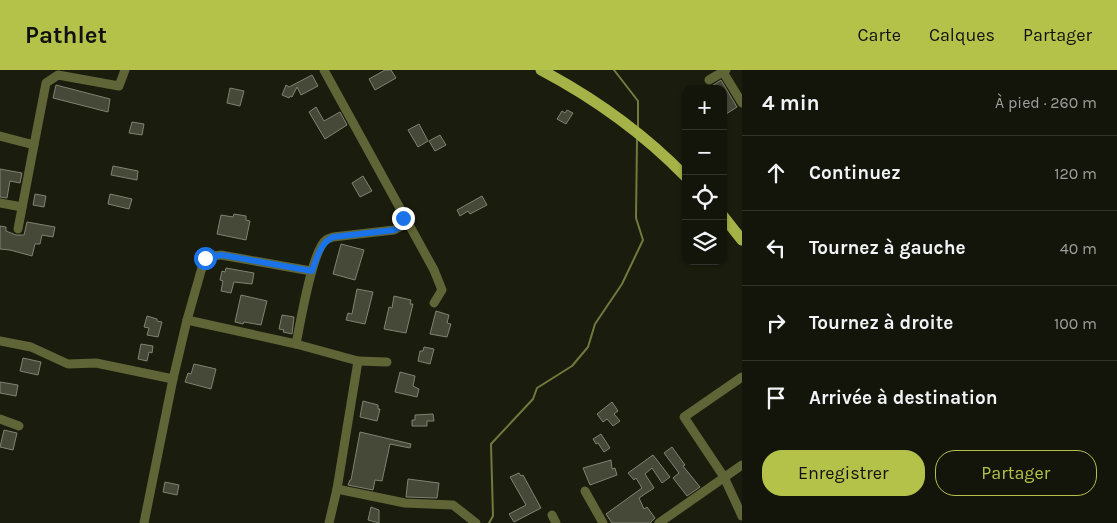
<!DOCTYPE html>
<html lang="fr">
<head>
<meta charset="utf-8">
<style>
	body { margin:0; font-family:Karla,sans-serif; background:#1d1e13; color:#f1f3f6 }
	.controls { position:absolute; right:15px; top:15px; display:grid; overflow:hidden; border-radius:10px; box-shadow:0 1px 4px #0004 }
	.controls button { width:45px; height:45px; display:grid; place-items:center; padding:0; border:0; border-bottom:1px solid #33342b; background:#14150a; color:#f1f3f6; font:25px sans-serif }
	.stop { position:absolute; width:15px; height:15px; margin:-11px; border:4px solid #1a73e8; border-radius:50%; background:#fff }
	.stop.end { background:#1a73e8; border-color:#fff; box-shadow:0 1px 5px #0008 }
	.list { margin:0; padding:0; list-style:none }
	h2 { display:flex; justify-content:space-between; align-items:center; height:65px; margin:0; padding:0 20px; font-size:21px }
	h2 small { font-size:16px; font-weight:400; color:#9d9f9c }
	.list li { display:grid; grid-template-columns:32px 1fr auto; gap:15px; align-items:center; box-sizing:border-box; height:75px; padding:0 20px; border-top:1px solid #33342b }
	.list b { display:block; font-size:19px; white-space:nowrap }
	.list em { font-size:16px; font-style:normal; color:#9d9f9c }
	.actions { display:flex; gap:10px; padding:15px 20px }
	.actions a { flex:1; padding:11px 0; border:1px solid #b4c24a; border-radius:20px; text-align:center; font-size:18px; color:#b4c24a }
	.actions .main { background:#b4c24a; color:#111 }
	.icon { flex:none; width:28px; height:28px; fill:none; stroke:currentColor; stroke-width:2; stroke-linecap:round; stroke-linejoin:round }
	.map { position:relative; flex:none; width:742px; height:453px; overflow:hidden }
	header { display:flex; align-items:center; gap:30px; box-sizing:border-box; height:70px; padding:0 25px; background:#b4c24a; color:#111 }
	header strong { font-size:24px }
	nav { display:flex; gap:28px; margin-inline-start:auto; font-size:18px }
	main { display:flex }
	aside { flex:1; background:#14150a }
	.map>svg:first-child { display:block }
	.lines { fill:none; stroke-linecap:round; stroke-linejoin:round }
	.stream { stroke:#72793d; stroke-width:2 }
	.building { fill:#464938; stroke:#7f8370 }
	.minor { stroke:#5f6536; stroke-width:9 }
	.major { stroke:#a5b247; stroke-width:11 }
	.route { stroke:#1a73e8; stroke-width:6 }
</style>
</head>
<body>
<header>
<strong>Pathlet</strong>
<nav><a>Carte</a><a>Calques</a><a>Partager</a></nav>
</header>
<main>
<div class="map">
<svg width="742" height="453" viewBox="0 0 742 453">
	<rect width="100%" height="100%" fill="#1a1c0d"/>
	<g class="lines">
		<g class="stream">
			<polyline points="614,0 638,31 638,57"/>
			<polyline points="489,453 493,446 491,374 533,329 537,318 572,296 588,277 595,254 622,214 643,170 636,148 637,69"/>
		</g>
	</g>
	<g class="building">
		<polygon points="385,0 391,0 396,8 375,20 369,9"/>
		<polygon points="312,5 318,16 301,25 297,17 292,27 290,26 289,28 282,25 286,15 289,17"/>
		<polygon points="721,10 737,37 723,46 723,19 707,19"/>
		<polygon points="56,15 110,29 108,42 53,28"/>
		<polygon points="230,18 244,21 240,36 227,33"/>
		<polygon points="316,37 324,51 340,42 347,55 325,69 309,42"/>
		<polygon points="567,40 573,43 566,54 557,49 562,41 565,43"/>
		<polygon points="132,52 144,54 142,65 129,63"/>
		<polygon points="419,54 428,71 418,77 408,60"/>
		<polygon points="440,65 446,75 435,81 429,71"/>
		<polygon points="113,96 138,101 137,110 111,105"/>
		<polygon points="0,99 22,103 20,113 10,111 7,128 0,127"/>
		<polygon points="363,106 372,121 360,127 352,113"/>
		<polygon points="35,124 46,126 44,137 33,135"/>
		<polygon points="110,124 132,129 129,139 108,134"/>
		<polygon points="482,126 487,135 470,144 468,141 460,146 457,140"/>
		<polygon points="234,144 246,146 246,150 250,151 246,170 217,164 221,145 233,147"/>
		<polygon points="27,152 55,157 53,167 42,165 40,174 35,174 32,186 10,180 0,179 0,156 6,157 6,161 16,165 24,165"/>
		<polygon points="341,174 364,180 355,210 333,204"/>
		<polygon points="226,198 254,203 252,214 234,212 231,223 221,221 223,211 220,210 222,201 225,202"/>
		<polygon points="357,219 373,222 365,254 346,250 348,243 352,244"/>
		<polygon points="241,225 267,231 261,255 244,252 243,254 235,252"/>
		<polygon points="394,226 411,230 410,234 413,234 406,263 384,259 389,237 392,238"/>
		<polygon points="436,241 449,245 447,253 451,254 447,267 430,264"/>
		<polygon points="282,245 294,247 292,264 283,262 284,260 279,259"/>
		<polygon points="147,246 157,249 157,251 162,252 158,267 147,265 149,258 144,257"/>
		<polygon points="141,274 153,276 152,283 149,282 147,291 138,289"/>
		<polygon points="424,277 434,279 430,294 418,291 420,281 423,281"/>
		<polygon points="23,288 41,292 38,305 20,301"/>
		<polygon points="194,294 216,299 211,319 185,312 188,303 191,304"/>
		<polygon points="400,302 415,306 413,316 419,319 417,327 395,322"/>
		<polygon points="0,312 18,315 16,326 0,323"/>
		<polygon points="363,331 378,335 378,339 380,339 377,351 360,347"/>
		<polygon points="612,332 618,341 614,344 620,351 613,356 607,349 603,352 597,344"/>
		<polygon points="433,344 434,351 427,351 427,356 412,356 412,350 415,350 415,345"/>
		<polygon points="4,360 17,363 13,380 0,377"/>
		<polygon points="360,362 411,374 410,378 390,374 382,411 375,410 373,420 348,415 350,410 351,410"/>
		<polygon points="601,364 610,378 604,382 598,373 596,374 593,369"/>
		<polygon points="672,377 685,395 683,396 700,417 687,426 673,408 679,403 664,383"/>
		<polygon points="653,385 670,407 662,413 652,398 645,404 654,418 639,428 644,439 647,437 655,448 650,453 612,453 606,444 642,418 636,408 634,410 628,403"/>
		<polygon points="611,390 612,399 615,398 617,405 590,415 583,398"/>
		<polygon points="519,403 521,406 523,405 541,438 514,452 509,444 526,435 510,407"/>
		<polygon points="408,409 439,413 437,428 406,427"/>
		<polygon points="165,412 179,415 177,425 163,422"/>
		<polygon points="371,437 379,440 379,453 368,450"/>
	</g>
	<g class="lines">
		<g class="minor">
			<polyline points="324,0 434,200 442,220 434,233"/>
			<polyline points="723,2 742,33"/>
			<polyline points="709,10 726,0"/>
			<polyline points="0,66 34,75 46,13 58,5 119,16 125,0"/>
			<polyline points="0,133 22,137"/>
			<polyline points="18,159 34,75"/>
			<polyline points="187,250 296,274 358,291 337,419 405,433 453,435 476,453"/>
			<polyline points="0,271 31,277 68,294 96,293 173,309 187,250 205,187 221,185 311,201"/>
			<path d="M296,274C300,255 312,180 326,170C328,168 331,168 333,167L394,160L407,153"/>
			<polyline points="358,291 387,292"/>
			<polyline points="742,307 684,347 724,407 742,446"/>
			<polyline points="0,349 19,356"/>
			<polyline points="585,421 603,453"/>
			<polyline points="552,445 556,453"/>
			<polyline points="144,453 173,309"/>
			<polyline points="329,453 337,419"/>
			<polyline points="659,453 742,395"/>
		</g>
		<g class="major">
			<path d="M541,0C594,28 644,64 686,107"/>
			<polyline points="723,146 742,170"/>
		</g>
	</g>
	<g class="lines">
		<path class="route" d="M205,188L222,185L312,201C317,188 320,173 333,167L394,160L407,153L403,148"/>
	</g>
</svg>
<div class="controls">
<button>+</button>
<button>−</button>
<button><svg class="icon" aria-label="locate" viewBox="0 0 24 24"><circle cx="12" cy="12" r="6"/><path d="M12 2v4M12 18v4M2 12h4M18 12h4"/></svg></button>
<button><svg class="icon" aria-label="layers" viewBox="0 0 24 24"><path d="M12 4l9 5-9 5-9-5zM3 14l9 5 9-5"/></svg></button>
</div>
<div class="stop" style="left:205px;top:188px"></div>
<div class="stop end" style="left:403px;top:148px"></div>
</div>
<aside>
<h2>4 min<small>À pied · 260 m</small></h2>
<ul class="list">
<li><svg class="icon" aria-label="ahead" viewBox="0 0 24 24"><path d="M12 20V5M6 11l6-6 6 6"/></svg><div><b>Continuez</b></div><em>120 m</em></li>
<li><svg class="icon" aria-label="left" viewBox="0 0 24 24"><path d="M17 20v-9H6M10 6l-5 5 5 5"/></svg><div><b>Tournez à gauche</b></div><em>40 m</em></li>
<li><svg class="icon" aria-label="right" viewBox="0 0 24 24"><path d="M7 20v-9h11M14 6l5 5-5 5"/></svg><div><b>Tournez à droite</b></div><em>100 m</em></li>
<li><svg class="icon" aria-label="arrive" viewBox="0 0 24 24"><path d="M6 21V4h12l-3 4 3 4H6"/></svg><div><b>Arrivée à destination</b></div></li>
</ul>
<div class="actions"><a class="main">Enregistrer</a><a>Partager</a></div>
</aside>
</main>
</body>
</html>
